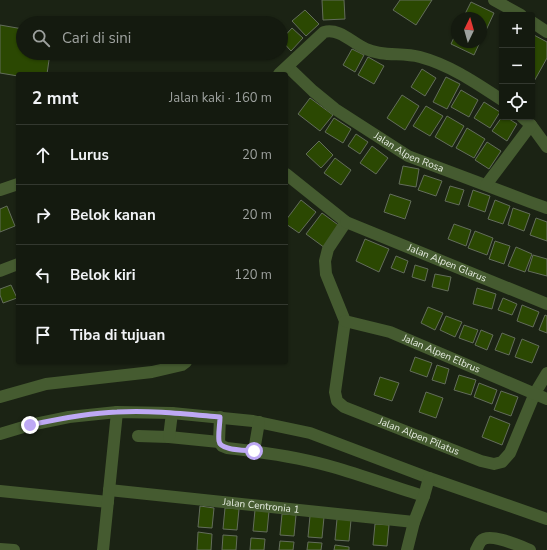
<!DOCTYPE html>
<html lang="id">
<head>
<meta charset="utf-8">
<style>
	body { margin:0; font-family:"Nunito Sans",sans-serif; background:#1d2318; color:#f1f3f6 }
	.controls { position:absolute; right:12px; top:12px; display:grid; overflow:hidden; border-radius:4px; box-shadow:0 1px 3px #0004 }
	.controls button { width:36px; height:36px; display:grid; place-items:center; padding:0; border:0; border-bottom:1px solid #33382f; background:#141a0f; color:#f1f3f6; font:20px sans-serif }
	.compass { position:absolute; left:451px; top:12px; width:36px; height:36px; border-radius:50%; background:#141a0f; box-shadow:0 1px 3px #0004; rotate:5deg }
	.stop { position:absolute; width:12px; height:12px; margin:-9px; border:3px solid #bea9f4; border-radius:50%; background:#fff }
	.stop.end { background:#bea9f4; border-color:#fff; box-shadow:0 1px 4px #0008 }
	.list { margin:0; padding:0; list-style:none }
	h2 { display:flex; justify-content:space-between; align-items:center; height:52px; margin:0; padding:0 16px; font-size:17px }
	h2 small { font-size:13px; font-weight:400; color:#9da19e }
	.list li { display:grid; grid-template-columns:26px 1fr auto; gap:12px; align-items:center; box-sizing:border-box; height:60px; padding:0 16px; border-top:1px solid #33382f }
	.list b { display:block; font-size:15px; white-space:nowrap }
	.list em { font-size:13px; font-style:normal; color:#9da19e }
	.icon { flex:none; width:22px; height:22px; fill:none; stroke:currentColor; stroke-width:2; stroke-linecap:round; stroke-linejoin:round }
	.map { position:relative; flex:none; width:547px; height:550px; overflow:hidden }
	.search { position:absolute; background:#141a0f; box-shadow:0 1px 3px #0004; left:16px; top:16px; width:272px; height:44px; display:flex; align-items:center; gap:10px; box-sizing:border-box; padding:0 14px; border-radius:22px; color:#9da19e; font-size:15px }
	.panel { position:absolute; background:#141a0f; box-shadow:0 1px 3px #0004; left:16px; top:72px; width:272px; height:292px; border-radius:4px }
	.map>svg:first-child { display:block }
	.building { fill:#2b4802; stroke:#636d5b }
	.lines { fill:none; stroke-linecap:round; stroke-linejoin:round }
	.minor { stroke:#455b30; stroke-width:12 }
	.route { stroke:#bea9f4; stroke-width:5 }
	.labels { text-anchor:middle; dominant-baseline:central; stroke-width:4; stroke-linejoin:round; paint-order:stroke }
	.street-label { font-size:10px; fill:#e7ede2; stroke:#121a0b }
</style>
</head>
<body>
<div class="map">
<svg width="547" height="550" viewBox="0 0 547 550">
	<rect width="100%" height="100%" fill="#1b2314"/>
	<g class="building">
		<polygon points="322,0 344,0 345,19 323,20"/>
		<polygon points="400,0 432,0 416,25 393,10"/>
		<polygon points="471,2 494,13 481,41 481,18 463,18"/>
		<polygon points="305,10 319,24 306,36 292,21"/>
		<polygon points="0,25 23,29 23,53 50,53 47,74 18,74 18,76 0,73"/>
		<polygon points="292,28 303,38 291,51 281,40"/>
		<polygon points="457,31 457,42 480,42 474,55 451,44"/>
		<polygon points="532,34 547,42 547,58 532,85"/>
		<polygon points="352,49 364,55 355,72 343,65"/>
		<polygon points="368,57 384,66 374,84 358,75"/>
		<polygon points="422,69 436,78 425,96 411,87"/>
		<polygon points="446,77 460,84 447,109 433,102"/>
		<polygon points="461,90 478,100 469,117 451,107"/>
		<polygon points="402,95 419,106 405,130 387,118"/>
		<polygon points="310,98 333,115 320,131 298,114"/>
		<polygon points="484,102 500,112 490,128 474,118"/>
		<polygon points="426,106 443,116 430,136 413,126"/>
		<polygon points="447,116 464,126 452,147 435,137"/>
		<polygon points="502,117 506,117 517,124 507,141 492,131"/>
		<polygon points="334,118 351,129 343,143 325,132"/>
		<polygon points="467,128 485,139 474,158 456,148"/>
		<polygon points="356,134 368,142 360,154 348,146"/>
		<polygon points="319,141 333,155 321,168 306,154"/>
		<polygon points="487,142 501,151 489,169 475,160"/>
		<polygon points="372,146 388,158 376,174 360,163"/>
		<polygon points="335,158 351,170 341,185 324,173"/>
		<polygon points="403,166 419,169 416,187 399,184"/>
		<polygon points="424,175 442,181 436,196 418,190"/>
		<polygon points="450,186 464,190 459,205 445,201"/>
		<polygon points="473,190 490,196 485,212 468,206"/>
		<polygon points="390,194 411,201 405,219 384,212"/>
		<polygon points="301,200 316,212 299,233 286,224 286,220"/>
		<polygon points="495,200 510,206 503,224 488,219"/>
		<polygon points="7,206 15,226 0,232 0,209"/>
		<polygon points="513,208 530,214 524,231 508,225"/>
		<polygon points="322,213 341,227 325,248 306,234"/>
		<polygon points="536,218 547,222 547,241 530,235"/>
		<polygon points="454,224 471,230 466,246 448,239"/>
		<polygon points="475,231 493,238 487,255 468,248"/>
		<polygon points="365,239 389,249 379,272 356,261"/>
		<polygon points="495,241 510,246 504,264 489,259"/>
		<polygon points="516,247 532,254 525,272 508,266"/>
		<polygon points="533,255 547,259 547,276 528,271"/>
		<polygon points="396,256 408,261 404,273 391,268"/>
		<polygon points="415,265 428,269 425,281 412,277"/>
		<polygon points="435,274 451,277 448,291 432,287"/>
		<polygon points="11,285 17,298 3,303 0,295 0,289"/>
		<polygon points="477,288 496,294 492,309 473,304"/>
		<polygon points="503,298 517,304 512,315 498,310"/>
		<polygon points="522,305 539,312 533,327 517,321"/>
		<polygon points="428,307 443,313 435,330 421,323"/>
		<polygon points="545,315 547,316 547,333 539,330"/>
		<polygon points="446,316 462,322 455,337 440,330"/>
		<polygon points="464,325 478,330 473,343 459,338"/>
		<polygon points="481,330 493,335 487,350 475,345"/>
		<polygon points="502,333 515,338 509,355 495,350"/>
		<polygon points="522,339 539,346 532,363 515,357"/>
		<polygon points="415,357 432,363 427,377 410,371"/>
		<polygon points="437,365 449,369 445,384 432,380"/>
		<polygon points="459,375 476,380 471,395 454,390"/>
		<polygon points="380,377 399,383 392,401 374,395"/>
		<polygon points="479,383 497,390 492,404 474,397"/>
		<polygon points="501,391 518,397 511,416 494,410"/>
		<polygon points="426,392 443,398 436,418 419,412"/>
		<polygon points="490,416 510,424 502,445 482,437"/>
		<polygon points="200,506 214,508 212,528 198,527"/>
		<polygon points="225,508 239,509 237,530 223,529"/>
		<polygon points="255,510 269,511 267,532 253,531"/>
		<polygon points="282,514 296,515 294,536 280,535"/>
		<polygon points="310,516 324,517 322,538 308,537"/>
		<polygon points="337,519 351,520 349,541 335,540"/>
		<polygon points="375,524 389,525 387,546 373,545"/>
		<polygon points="198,532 212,534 211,550 197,550"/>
		<polygon points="223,535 237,536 236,550 222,550"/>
		<polygon points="251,538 265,539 264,550 250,550"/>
		<polygon points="280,541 294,542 293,550 279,550"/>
		<polygon points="308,542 322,543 321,550 307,550"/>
		<polygon points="335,545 349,547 349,550 334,550"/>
	</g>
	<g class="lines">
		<g class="minor">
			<polyline points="494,0 521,15"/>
			<polyline points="532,22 547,32"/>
			<path id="s1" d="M288,67L313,91L335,109L408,156L530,202L547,208"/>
			<path d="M279,74L324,32C340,28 352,43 366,49C383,57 402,52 420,57C450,65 476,83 502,100"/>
			<polyline points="522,117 531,125 547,147"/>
			<path id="s2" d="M286,174L346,222L328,249L325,261L326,274L345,321L335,392L337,401L344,407L481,461L494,464L502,462L510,453L535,393L547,373"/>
			<polyline points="486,185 531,125"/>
			<polyline points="0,190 18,184"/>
			<path id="s3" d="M346,222L547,304"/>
			<polyline points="0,271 18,264"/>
			<path id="s4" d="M345,321L390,332L547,399"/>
			<polyline points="0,397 46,384 152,372 182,365 186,362"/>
			<path d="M220,417L219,442L222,446L227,448C263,452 299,457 333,467C364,476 394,487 424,496"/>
			<polyline points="0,434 30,425 69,417 117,412 172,413 253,421 310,433 429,478 547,519"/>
			<polyline points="138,436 169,437 219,442"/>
			<polyline points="169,437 172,413"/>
			<polyline points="254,451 259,422"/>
			<path id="s5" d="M109,490L414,522"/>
			<polyline points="0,491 108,502"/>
			<polyline points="0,549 14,550"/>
			<polyline points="103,550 117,412"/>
			<polyline points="407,550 414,522 424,496 429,478"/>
			<path d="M476,550C478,547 479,543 481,541C489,532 520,546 530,550"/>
		</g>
	</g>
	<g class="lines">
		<path class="route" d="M30,425C58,419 88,413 117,412C151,410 186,414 220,417C220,425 218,433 219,441C220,451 246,450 254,451"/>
	</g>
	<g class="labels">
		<g class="street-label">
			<text stroke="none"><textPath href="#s1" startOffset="149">Jalan Alpen Rosa</textPath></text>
			<text stroke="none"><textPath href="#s3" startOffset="109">Jalan Alpen Glarus</textPath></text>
			<text stroke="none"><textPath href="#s4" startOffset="102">Jalan Alpen Elbrus</textPath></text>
			<text stroke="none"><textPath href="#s2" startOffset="356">Jalan Alpen Pilatus</textPath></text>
			<text stroke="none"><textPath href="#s5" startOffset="153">Jalan Centronia 1</textPath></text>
		</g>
	</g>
</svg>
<div class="controls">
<button>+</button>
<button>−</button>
<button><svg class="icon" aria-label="locate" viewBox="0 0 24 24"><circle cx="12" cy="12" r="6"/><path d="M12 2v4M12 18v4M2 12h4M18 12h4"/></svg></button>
</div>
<svg class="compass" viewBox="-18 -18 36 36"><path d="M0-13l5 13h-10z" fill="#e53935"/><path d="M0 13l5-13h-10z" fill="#9da19e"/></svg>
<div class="stop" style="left:254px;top:451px"></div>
<div class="stop end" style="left:30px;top:425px"></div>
<div class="search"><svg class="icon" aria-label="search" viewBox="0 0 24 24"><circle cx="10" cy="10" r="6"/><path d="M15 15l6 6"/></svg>Cari di sini</div>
<section class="panel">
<h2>2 mnt<small>Jalan kaki · 160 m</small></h2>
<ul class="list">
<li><svg class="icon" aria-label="ahead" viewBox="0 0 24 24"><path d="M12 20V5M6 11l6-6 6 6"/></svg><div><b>Lurus</b></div><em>20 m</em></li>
<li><svg class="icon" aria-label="right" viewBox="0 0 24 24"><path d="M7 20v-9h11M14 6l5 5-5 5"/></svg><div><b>Belok kanan</b></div><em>20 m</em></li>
<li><svg class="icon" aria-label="left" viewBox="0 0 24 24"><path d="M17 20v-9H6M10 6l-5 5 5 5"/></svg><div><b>Belok kiri</b></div><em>120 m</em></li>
<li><svg class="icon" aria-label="arrive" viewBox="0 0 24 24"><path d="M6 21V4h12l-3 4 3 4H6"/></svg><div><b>Tiba di tujuan</b></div></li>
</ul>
</section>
</div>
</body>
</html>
